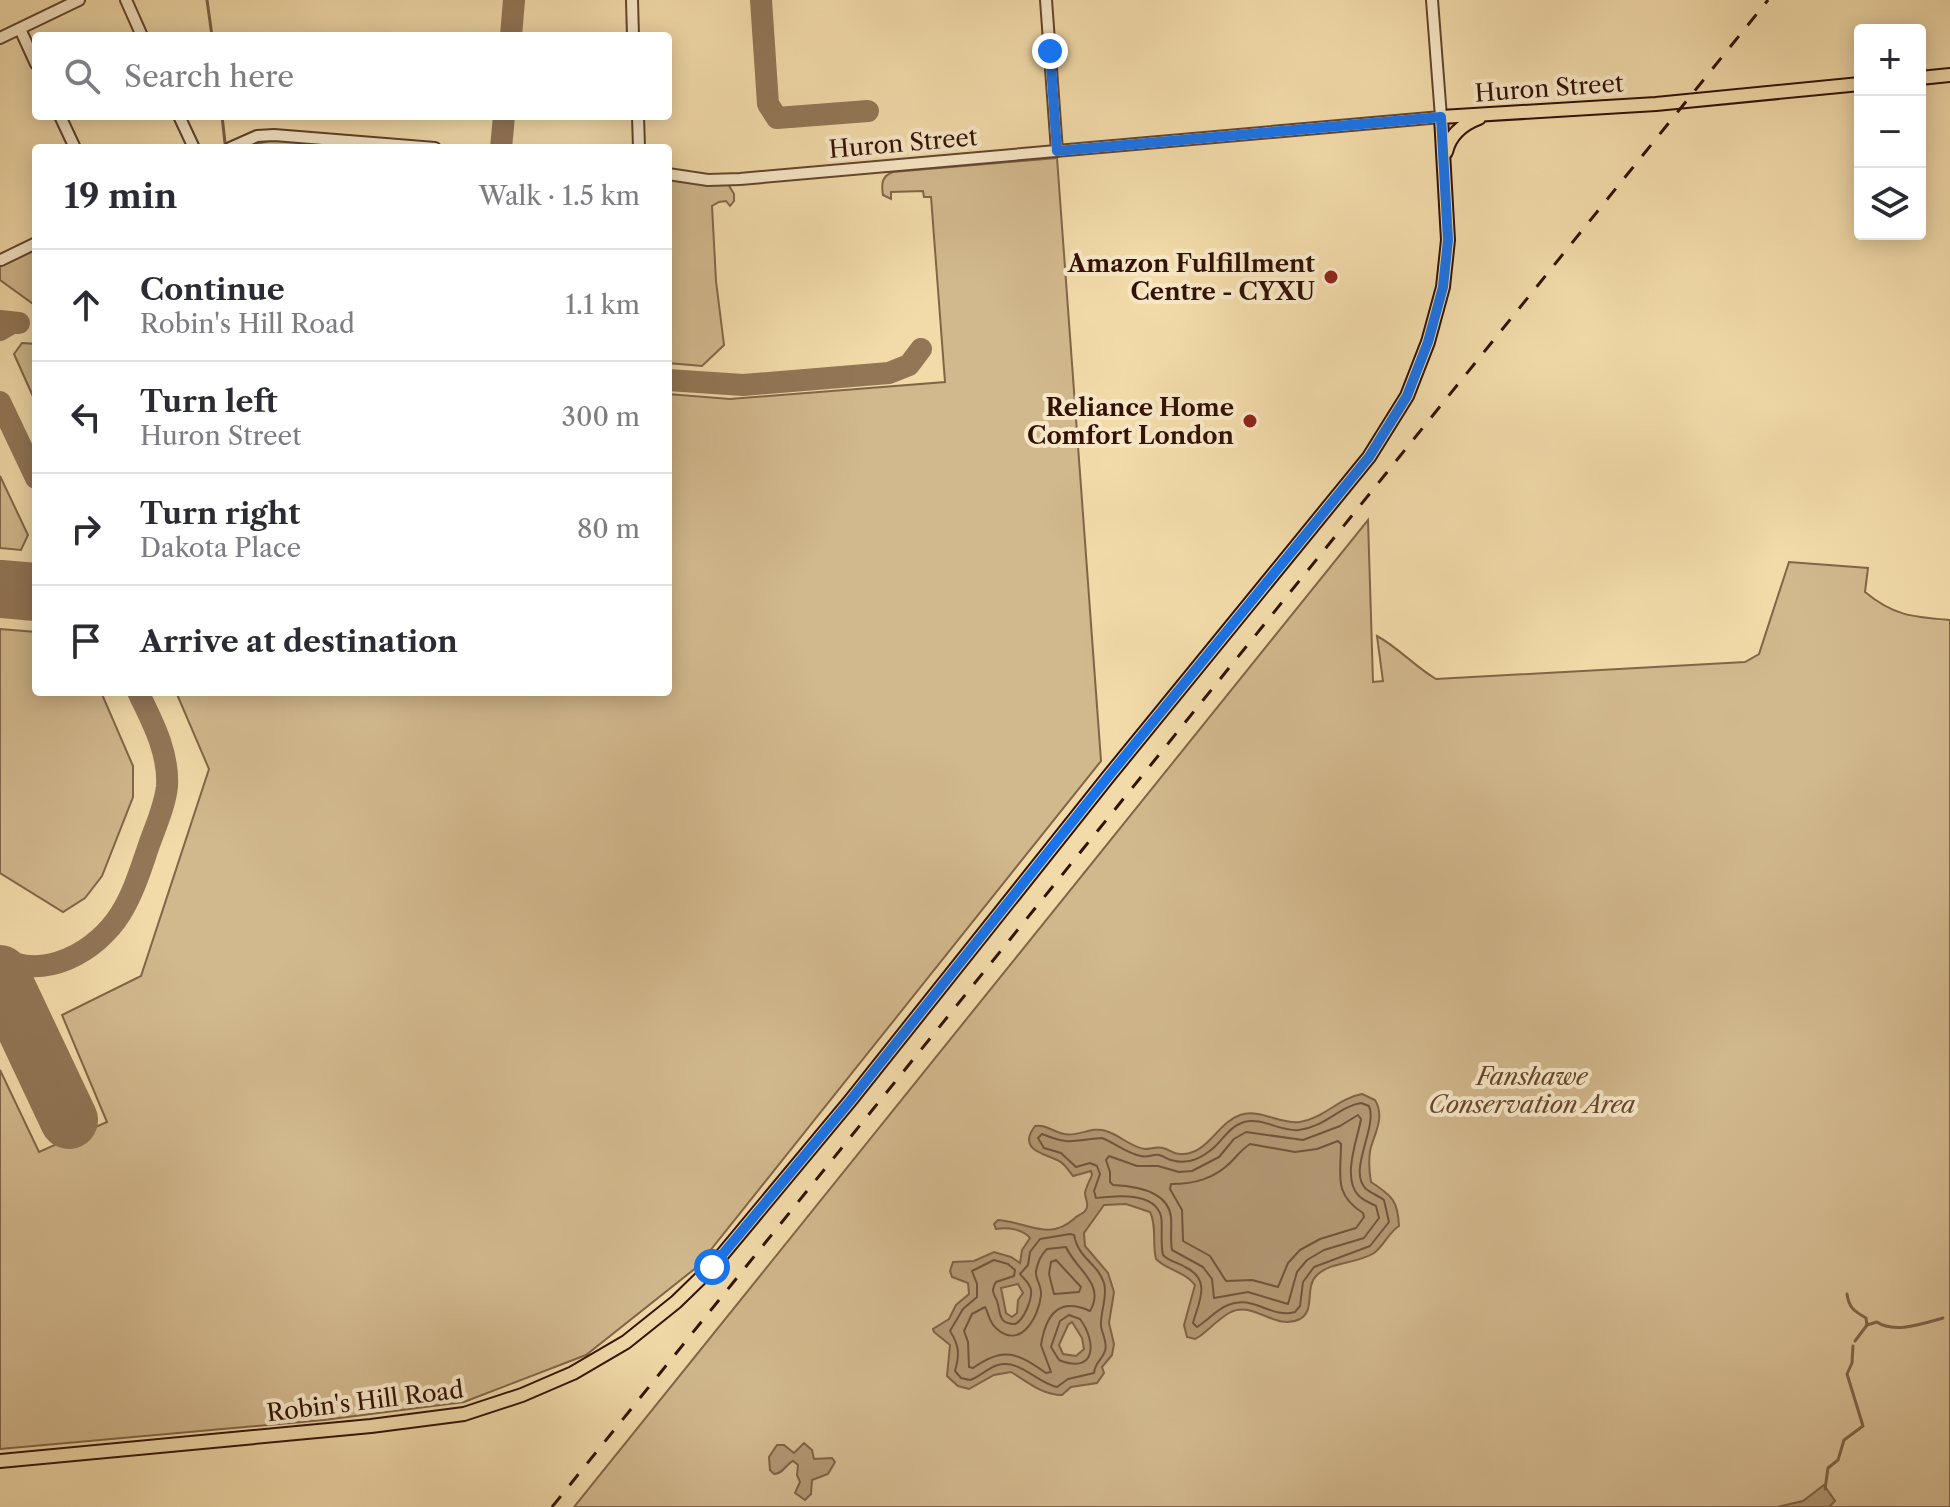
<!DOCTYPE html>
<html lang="en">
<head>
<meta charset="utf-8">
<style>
	body { margin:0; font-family:"Libre Caslon Text",serif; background:#f7f7f7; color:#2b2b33 }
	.controls { position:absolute; right:24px; top:24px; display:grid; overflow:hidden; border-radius:8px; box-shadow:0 4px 20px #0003 }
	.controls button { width:72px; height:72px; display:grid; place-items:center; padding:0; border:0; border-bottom:2px solid #e1e1e2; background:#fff; color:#2b2b33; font:40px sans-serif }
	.stop { position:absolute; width:24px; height:24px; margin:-18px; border:6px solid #1a73e8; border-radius:50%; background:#fff }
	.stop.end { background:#1a73e8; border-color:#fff; box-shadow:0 2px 8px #0008 }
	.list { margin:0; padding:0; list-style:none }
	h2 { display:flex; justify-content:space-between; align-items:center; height:104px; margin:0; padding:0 32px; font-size:34px }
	h2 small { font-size:26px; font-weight:400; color:#7c7c81 }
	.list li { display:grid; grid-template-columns:52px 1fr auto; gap:24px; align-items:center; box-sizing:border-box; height:112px; padding:0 32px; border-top:2px solid #e1e1e2 }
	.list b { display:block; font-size:30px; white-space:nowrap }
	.list p { margin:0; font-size:26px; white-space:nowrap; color:#7c7c81 }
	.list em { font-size:26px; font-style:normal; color:#7c7c81 }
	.icon { flex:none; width:44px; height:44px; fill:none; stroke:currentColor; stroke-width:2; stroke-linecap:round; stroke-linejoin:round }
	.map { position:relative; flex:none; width:1950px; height:1507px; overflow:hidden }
	.search { position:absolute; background:#fff; box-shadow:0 4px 20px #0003; left:32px; top:32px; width:640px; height:88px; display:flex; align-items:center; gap:20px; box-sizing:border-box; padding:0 28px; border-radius:8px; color:#7c7c81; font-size:30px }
	.panel { position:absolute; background:#fff; box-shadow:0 4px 20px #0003; left:32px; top:144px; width:640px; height:552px; border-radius:8px }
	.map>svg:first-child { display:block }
	.green { fill:#d2b88d; stroke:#826548; stroke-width:2 }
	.water { fill:#b19671; stroke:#7f6145; stroke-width:2; fill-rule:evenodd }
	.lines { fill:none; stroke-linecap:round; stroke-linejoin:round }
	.shore { stroke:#72543a; stroke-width:2 }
	.stream { stroke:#7f6145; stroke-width:3 }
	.taxiway { stroke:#927656; stroke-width:22 }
	.runway { stroke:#927656; stroke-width:58 }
	.minor-casing { stroke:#63442d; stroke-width:14 }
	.major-casing { stroke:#331204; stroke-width:16 }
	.minor { stroke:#f7e7c7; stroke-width:10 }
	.major { stroke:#f2daa9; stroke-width:12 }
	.rail { stroke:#331204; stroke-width:3; stroke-dasharray:14 14; stroke-linecap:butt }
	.route { stroke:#1a73e8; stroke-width:10 }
	.poi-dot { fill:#8f2418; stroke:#f7e7c7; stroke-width:3 }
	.labels { text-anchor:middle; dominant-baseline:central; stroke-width:8; stroke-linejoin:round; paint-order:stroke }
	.street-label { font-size:24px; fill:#331204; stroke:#f7e7c7 }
	.poi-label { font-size:24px; font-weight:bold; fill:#331204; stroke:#f7e7c7; text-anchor:end }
	.park-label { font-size:24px; font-style:italic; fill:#63442d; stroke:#f7e7c7 }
</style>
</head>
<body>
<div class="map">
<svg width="1950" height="1507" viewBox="0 0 1950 1507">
	<rect width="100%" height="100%" fill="#f2daa9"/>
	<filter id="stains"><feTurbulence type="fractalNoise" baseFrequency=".0025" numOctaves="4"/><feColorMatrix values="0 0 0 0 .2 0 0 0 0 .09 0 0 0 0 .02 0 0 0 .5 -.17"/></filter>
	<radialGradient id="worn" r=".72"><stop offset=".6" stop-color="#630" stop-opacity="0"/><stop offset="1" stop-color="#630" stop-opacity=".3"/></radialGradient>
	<g class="green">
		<polygon points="276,139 378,148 242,148"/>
		<path d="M1057,158L1101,761L697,1267L586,1355L464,1402L324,1420L0,1449V1070L39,1152L107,1122L62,1015L141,976L209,769L176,692H668V394L730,399L945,382L931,197H924L923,191L891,192V199L883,195C881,183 882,176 893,172Z"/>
		<polygon points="668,178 705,185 728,184 734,194 734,201 730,206 726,201 719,202 712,206 716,281 724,345 702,366 668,363"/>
		<polygon points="36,246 36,306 0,280 0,264"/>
		<polygon points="22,343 36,344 36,403 14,354"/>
		<polygon points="0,476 28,535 21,550 0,548"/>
		<path d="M1368,520L1373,682L1383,681L1377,636C1399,648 1414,666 1436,679L1745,662L1759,654L1789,562L1868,568L1865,592C1894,616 1913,617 1950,620V1507H574Z"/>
		<polygon points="0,629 36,632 36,692 101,692 133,766 133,797 102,876 85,898 63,912 0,873"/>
	</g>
	<g class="water">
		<path d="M1362,1094L1375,1100C1384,1115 1377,1129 1372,1144C1368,1154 1369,1171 1371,1182C1391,1195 1398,1200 1399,1226C1388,1233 1384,1246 1374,1253C1357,1264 1332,1261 1317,1275C1304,1287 1316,1310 1300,1319C1275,1332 1254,1299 1229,1313C1219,1319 1209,1329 1200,1336L1195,1339L1187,1337L1184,1325L1195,1285C1184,1271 1168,1271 1156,1259C1152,1244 1157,1225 1150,1212L1126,1204L1104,1205L1084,1233L1085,1246L1108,1273L1114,1292L1109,1323L1114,1344L1112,1355L1102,1367L1104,1373L1097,1383L1071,1387L1062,1395C1042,1395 1028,1382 1011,1372L994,1375L969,1389L958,1386L947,1376L950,1345L934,1332L933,1329L949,1319L956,1305L969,1294L968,1283L952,1277L950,1271L953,1262L974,1261L994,1252L1011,1257L1020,1263L1022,1250L1030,1238C1023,1229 1007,1227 996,1229L994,1224L998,1220C1028,1222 1049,1242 1075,1218C1078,1215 1083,1214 1085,1211C1090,1205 1085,1199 1085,1193C1086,1187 1090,1180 1092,1175L1091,1171L1073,1176C1069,1171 1065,1164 1059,1161C1047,1154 1016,1151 1035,1126C1046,1124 1053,1132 1064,1134C1078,1137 1092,1126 1106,1131C1120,1135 1130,1147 1145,1149C1151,1149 1157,1146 1163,1148C1169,1149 1173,1154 1180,1154C1207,1156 1217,1123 1240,1115C1260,1108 1280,1125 1300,1122C1324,1118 1339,1098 1362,1094ZM1018,1284L1023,1293L1018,1300L1017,1313L1012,1317L1006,1313L1001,1288ZM1072,1322L1082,1338L1084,1349L1076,1356L1063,1354L1059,1345L1068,1325Z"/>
		<path d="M804,1443L812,1450L814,1459L832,1458L835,1462L828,1474L812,1480L811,1494L805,1500L795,1493L800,1482L797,1475L798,1465L793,1461C786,1464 783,1474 774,1474L770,1470L769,1457L777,1445H784L794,1453Z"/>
		<polygon points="1824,1485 1835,1501 1829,1507 1777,1507 1803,1501"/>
	</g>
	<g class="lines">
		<g class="shore">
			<path d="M1361,1103L1369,1106C1378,1127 1347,1171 1366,1189C1371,1193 1379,1196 1384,1200L1389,1222L1370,1246L1314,1267L1303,1282L1300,1306L1295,1312C1271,1319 1253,1294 1228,1305C1217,1309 1207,1321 1197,1327L1193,1323C1199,1301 1212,1280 1185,1267C1177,1262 1170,1262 1163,1255C1160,1242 1163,1225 1161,1216C1154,1191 1114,1196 1096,1198L1094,1191L1100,1174L1097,1166L1090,1163L1076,1167L1061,1153L1044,1148L1038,1138L1042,1134C1072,1146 1072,1140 1102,1138C1115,1143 1126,1153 1141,1156C1147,1158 1153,1154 1159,1155C1164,1156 1167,1159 1171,1160C1186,1165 1200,1159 1211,1150C1223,1141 1228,1127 1244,1122C1262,1117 1281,1132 1299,1130C1325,1127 1340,1106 1361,1103Z"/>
			<path d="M1358,1115L1361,1119C1358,1138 1341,1178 1359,1196C1363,1200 1370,1203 1376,1206L1379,1218L1364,1238L1324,1250L1307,1260L1297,1272L1288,1304L1248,1292L1214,1298L1212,1279L1203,1267L1172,1250C1170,1239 1172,1228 1171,1217C1168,1190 1134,1186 1113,1185L1110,1182V1172L1106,1160L1109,1156L1137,1166H1158L1179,1172L1192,1171L1219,1157L1234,1139L1246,1132L1303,1140L1340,1126Z"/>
			<path d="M1338,1141L1341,1144C1341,1175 1333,1194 1363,1213L1364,1217L1356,1228L1320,1239L1300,1250L1288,1263L1278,1287L1252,1280L1226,1281L1210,1256L1183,1241L1182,1210L1170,1189L1171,1184C1194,1184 1214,1179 1231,1162C1238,1155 1242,1149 1250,1144L1295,1152L1317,1149Z"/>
			<path d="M1070,1234L1074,1235C1079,1260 1097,1262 1104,1283C1108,1297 1100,1312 1101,1326C1102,1334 1108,1343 1105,1351C1102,1360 1095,1362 1094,1373L1068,1379L1057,1387C1037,1383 1020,1359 998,1365C987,1368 980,1377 970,1380L961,1378L955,1371C960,1354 959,1345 950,1331L963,1309L977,1297V1284L972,1271L994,1260L1008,1264L1015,1270L1014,1276L996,1282C991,1291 993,1292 997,1301C1001,1314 998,1324 1015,1324C1024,1320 1032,1300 1031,1290C1030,1283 1024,1279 1020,1274L1028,1265L1030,1252L1040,1239Z"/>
			<path d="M1066,1247C1076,1270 1106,1284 1090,1311C1059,1297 1046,1314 1041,1345L1051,1372L1046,1373C1017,1353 1004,1346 973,1368L969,1367L968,1342L964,1331L972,1314L985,1307C989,1314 989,1323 997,1329C1021,1350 1039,1316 1041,1295C1042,1286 1035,1279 1036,1271C1038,1262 1040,1256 1047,1249Z"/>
			<polygon points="1056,1260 1081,1287 1079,1292 1054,1294 1049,1274 1051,1262"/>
			<path d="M1069,1315L1080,1319C1097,1342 1096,1375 1059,1360L1051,1347L1060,1321Z"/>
		</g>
		<g class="stream">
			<polyline points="207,0 212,36"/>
			<polyline points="222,116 225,143"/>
			<path d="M1847,1294C1849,1308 1854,1311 1866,1318L1867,1325"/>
			<path d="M1855,1341L1867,1325L1877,1322C1894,1334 1925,1323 1943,1318"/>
			<polyline points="1825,1489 1828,1468 1838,1460 1844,1440 1863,1426 1847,1374 1852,1363 1853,1346"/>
		</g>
		<g class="taxiway">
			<polyline points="761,0 768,104 777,118 868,111"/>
			<polyline points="511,36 514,0"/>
			<polyline points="501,148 504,116"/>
			<polyline points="0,321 19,323 12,323 0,330"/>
			<polyline points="668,380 743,385 889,373 909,365 921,349"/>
			<polyline points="0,402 36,478"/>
			<path d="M0,957C43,982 97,952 121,913C134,892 141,868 149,845C156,825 165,806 167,786C169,752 152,721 138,692"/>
		</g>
		<g class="runway">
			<polyline points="0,589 36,592"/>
			<polyline points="0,974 69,1120"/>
		</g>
		<g class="minor-casing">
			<g id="minor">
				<polyline points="126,0 142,36"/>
				<polyline points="632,0 633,36"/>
				<polyline points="1046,0 1057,151"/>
				<polyline points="20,29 36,64"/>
				<polyline points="0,38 79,0"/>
				<polyline points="60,116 75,148"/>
				<polyline points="179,116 194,148"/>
				<polyline points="638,116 639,148"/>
				<polyline points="230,148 257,136 274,135 435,148"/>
				<polyline points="668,174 708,180 740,179 1441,117 1432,0"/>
				<polyline points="1,260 36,243"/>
			</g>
		</g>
		<g class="major-casing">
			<g id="major">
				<polyline points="1920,78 1950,75"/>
				<path d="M1446,152C1450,135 1463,124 1479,118"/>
				<polyline points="0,1461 371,1426 464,1414 522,1395 573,1373 626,1342 676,1302 712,1267 850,1101 1108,777 1369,457 1407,396 1428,342 1443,287 1448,240 1441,117 1656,104 1860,84"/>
			</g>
		</g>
		<use href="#minor" class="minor"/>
		<use href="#major" class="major"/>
		<polyline class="rail" points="552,1507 1768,0"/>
	</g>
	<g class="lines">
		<polyline class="route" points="712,1267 850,1101 1108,777 1369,457 1407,396 1428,342 1443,287 1448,240 1441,117 1057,151 1050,51"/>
	</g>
	<g class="poi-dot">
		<circle cx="1331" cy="277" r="8"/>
		<circle cx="1250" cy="421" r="8"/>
	</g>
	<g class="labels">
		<g class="street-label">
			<text transform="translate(1549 88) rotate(-4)">Huron Street</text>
			<text transform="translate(903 143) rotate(-5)">Huron Street</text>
			<text transform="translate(365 1401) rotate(-7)">Robin's Hill Road</text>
		</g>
		<g class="poi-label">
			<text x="1315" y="263">Amazon Fulfillment<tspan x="1315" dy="28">Centre - CYXU</tspan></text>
			<text x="1234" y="407">Reliance Home<tspan x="1234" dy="28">Comfort London</tspan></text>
		</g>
		<g class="park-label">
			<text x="1532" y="1076">Fanshawe<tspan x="1532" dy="28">Conservation Area</tspan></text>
		</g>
	</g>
	<rect width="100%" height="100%" filter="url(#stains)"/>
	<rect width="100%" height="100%" fill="url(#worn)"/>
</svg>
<div class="controls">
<button>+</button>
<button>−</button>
<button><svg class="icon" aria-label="layers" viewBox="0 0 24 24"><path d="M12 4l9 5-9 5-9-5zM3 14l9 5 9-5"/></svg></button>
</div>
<div class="stop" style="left:712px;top:1267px"></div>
<div class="stop end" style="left:1050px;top:51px"></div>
<div class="search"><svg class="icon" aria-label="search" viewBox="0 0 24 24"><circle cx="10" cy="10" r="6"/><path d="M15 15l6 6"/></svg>Search here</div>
<section class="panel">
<h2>19 min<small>Walk · 1.5 km</small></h2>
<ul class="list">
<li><svg class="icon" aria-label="ahead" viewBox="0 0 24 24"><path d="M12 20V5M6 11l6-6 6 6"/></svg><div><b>Continue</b><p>Robin's Hill Road</p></div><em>1.1 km</em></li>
<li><svg class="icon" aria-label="left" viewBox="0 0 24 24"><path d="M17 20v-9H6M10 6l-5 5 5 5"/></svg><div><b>Turn left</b><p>Huron Street</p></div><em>300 m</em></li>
<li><svg class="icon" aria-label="right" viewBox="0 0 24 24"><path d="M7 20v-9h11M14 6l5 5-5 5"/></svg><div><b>Turn right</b><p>Dakota Place</p></div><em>80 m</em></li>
<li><svg class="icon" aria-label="arrive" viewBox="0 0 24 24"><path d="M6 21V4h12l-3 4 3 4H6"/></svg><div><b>Arrive at destination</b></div></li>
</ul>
</section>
</div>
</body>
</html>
